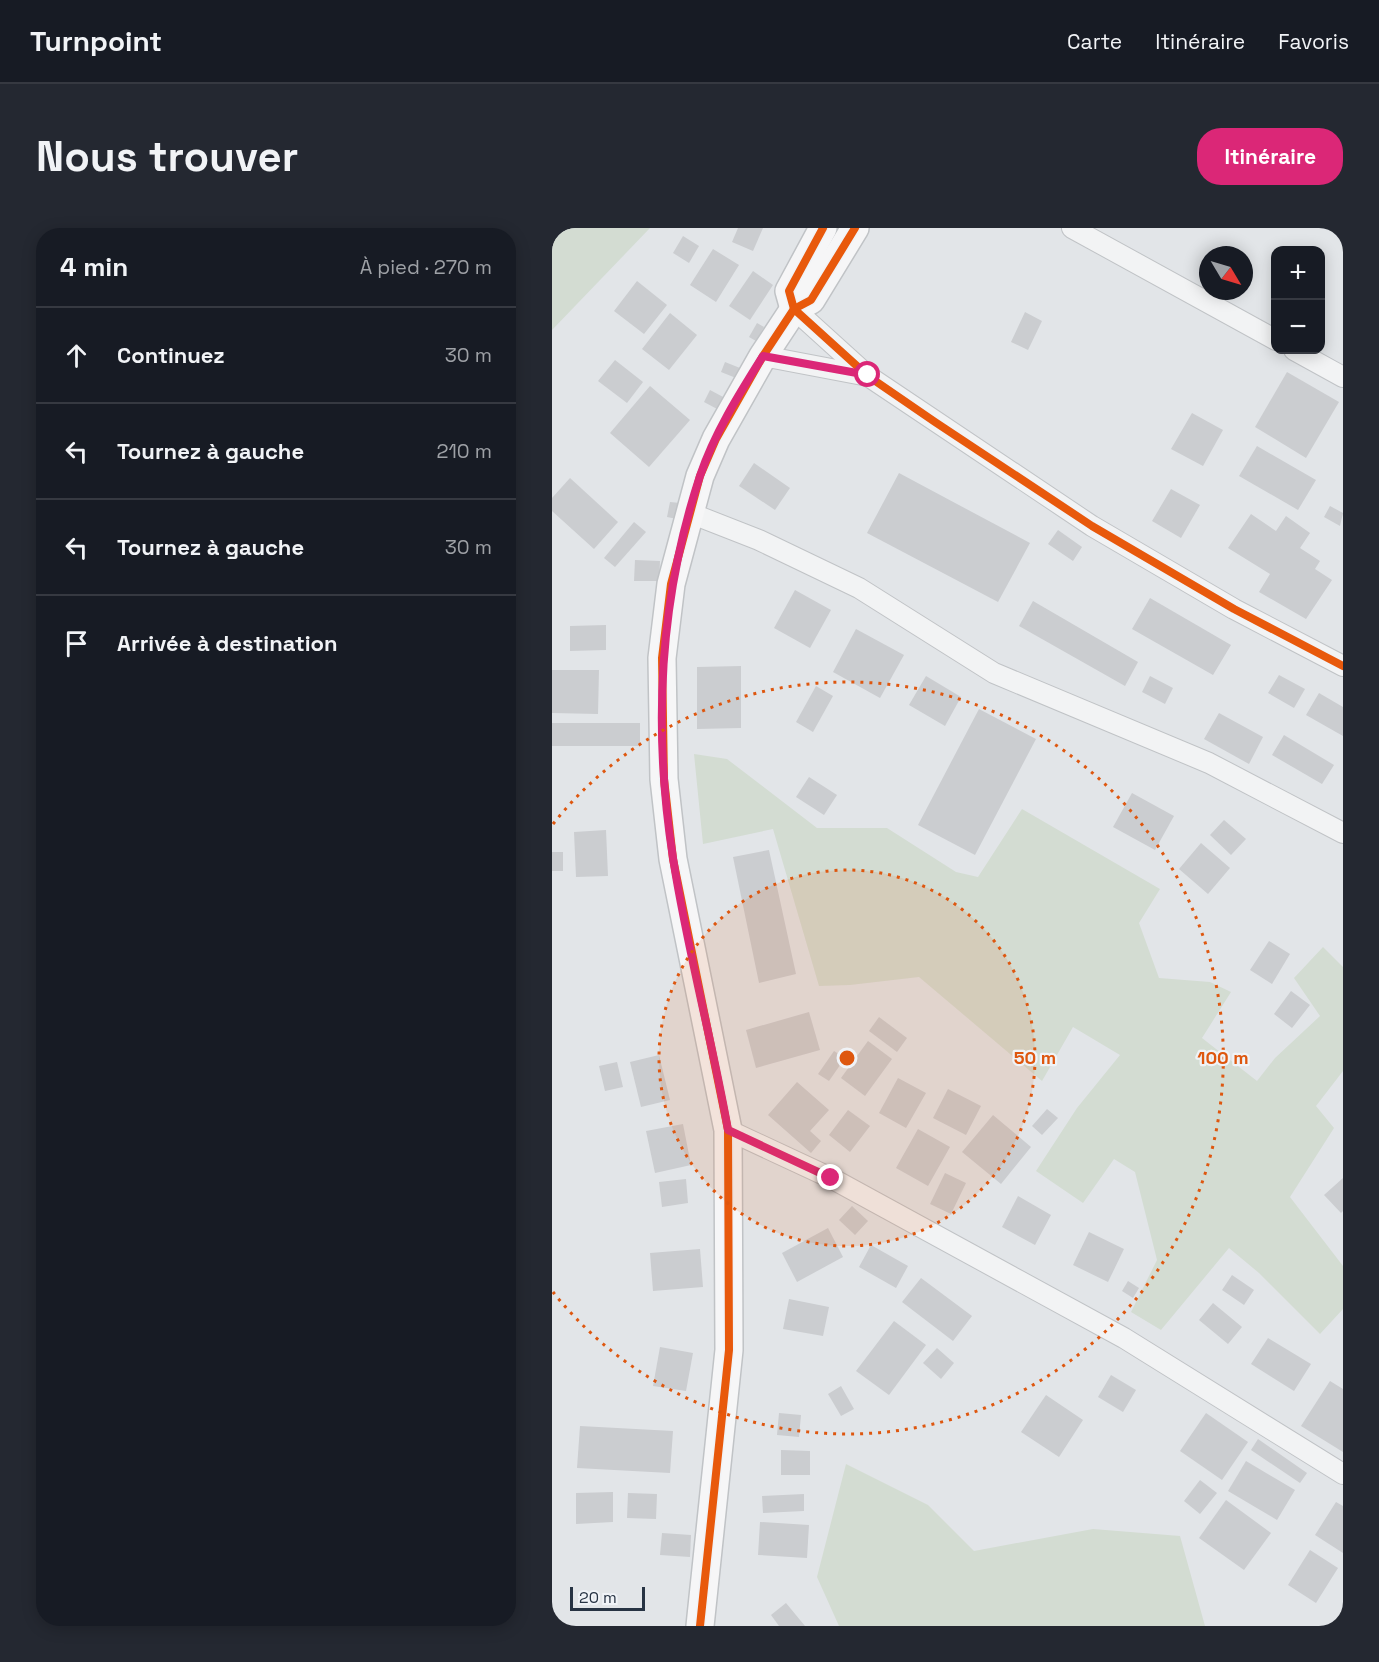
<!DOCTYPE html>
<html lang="fr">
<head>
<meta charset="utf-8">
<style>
	body { margin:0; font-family:"Space Grotesk",sans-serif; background:#242831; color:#f1f3f6 }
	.controls { position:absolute; right:18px; top:18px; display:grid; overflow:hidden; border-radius:12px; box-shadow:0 3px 15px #0003 }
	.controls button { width:54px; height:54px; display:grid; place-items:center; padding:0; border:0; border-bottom:2px solid #363941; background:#171b24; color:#f1f3f6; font:30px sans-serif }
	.compass { position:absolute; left:647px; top:18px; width:54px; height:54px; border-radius:50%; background:#171b24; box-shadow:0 3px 15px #0003; rotate:128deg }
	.scale { position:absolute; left:18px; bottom:15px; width:75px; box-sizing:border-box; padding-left:6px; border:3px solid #273343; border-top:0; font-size:16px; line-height:21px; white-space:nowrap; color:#273343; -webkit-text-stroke:4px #f0f3f7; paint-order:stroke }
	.stop { position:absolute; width:18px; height:18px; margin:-14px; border:4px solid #db2777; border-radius:50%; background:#fff }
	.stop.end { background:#db2777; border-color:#fff; box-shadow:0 2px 6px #0008 }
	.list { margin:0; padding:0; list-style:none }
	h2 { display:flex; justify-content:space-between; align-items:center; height:78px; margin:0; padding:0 24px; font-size:26px }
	h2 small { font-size:20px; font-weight:400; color:#9ea1a6 }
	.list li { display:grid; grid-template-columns:39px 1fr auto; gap:18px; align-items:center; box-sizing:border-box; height:96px; padding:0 24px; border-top:2px solid #363941 }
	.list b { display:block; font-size:22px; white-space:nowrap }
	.list em { font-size:20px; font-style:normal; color:#9ea1a6 }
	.icon { flex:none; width:33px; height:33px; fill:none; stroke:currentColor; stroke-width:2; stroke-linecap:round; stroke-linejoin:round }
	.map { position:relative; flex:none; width:791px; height:1398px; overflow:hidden; border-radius:24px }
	header { display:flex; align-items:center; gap:36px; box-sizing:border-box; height:84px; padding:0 30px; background:#171b24; border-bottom:2px solid #363941 }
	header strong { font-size:28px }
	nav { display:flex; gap:33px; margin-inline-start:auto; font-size:21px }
	.intro { display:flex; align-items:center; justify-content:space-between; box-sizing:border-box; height:144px; padding:0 36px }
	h1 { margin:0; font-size:42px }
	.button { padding:15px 27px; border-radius:24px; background:#db2777; color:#fff; font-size:21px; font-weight:700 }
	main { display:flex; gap:36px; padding:0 36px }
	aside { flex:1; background:#171b24; border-radius:24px; box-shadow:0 3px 15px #0003 }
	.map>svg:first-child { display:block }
	.green { fill:#d3dcd2 }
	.building { fill:#cbcdd0 }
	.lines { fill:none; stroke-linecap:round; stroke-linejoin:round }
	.street-casing { stroke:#c0c3c6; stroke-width:22 }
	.secondary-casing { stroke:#c0c3c6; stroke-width:30 }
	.street { stroke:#f2f3f4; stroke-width:20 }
	.secondary { stroke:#f6f6f7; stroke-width:27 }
	.cycleway-casing { stroke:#f0f3f7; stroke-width:11 }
	.cycleway { stroke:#e8590c; stroke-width:8 }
	.route { stroke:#db2777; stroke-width:8 }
	.ring { fill:none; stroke:#de570f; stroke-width:3; stroke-dasharray:3 6 }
	.centre { fill:#de570f; stroke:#f0f3f7; stroke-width:3 }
	.ring-label { font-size:18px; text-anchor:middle; font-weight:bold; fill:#de570f; stroke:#f0f3f7; stroke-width:4.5; stroke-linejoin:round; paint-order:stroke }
</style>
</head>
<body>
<header>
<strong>Turnpoint</strong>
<nav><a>Carte</a><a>Itinéraire</a><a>Favoris</a></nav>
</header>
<div class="intro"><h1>Nous trouver</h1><a class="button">Itinéraire</a></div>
<main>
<aside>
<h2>4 min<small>À pied · 270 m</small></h2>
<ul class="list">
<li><svg class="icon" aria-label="ahead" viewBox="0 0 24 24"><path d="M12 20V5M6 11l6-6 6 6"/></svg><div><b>Continuez</b></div><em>30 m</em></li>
<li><svg class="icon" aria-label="left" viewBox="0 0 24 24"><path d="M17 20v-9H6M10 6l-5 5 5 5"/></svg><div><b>Tournez à gauche</b></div><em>210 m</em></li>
<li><svg class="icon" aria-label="left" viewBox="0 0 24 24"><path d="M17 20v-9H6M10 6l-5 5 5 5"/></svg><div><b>Tournez à gauche</b></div><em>30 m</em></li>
<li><svg class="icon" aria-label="arrive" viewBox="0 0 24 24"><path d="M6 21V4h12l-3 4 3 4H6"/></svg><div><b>Arrivée à destination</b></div></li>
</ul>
</aside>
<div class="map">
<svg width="791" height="1398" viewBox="0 0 791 1398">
	<rect width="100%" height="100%" fill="#e2e5e8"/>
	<g class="green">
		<polygon points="0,0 98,0 0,102"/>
		<polygon points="142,526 175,531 265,600 335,600 404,644 426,649 470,581 608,661 587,695 607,750 658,754 679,764 650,810 705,853 723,830 768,788 742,750 771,719 791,739 791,843 764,878 782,900 738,969 791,1038 791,1081 768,1106 707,1045 677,1020 609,1102 579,1084 605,1032 583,944 562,931 531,975 484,943 525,880 568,827 521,799 490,853 367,749 298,757 267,758 221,601 151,616"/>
		<polygon points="294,1236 376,1277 422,1323 541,1301 628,1308 653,1398 287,1398 265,1349"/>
	</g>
	<g class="building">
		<polygon points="186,0 211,0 201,23 180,14"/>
		<polygon points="131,8 147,18 137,35 121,25"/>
		<polygon points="161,21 187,37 164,74 138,57"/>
		<polygon points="201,43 221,57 198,92 177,78"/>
		<polygon points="85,53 115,77 92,106 62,83"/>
		<polygon points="473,84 490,93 476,122 459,114"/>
		<polygon points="118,85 145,107 117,142 90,121"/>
		<polygon points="205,95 212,99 204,113 197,109"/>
		<polygon points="63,132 91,154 75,175 46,153"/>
		<polygon points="173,134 188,140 184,150 169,144"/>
		<polygon points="735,144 787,174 754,230 703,199"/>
		<polygon points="98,158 138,192 97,239 58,205"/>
		<polygon points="158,162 173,170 167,182 152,174"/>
		<polygon points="640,185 671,202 651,238 619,221"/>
		<polygon points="705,218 764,252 746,282 687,248"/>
		<polygon points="202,235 238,260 223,282 187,258"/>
		<polygon points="347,245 478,315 446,374 315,305"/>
		<polygon points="18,250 66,294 42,321 0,283 0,270"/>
		<polygon points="619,261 648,277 629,310 600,293"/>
		<polygon points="118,274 128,275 125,291 115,289"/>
		<polygon points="778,278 791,285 788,298 772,289"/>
		<polygon points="699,286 724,303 734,288 758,305 748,320 768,333 763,341 780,352 754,391 707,364 718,346 676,320"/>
		<polygon points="82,294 94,304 63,339 52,330"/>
		<polygon points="506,302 530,319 521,333 496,316"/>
		<polygon points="83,332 108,333 107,353 82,353"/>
		<polygon points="243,362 279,382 258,420 222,400"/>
		<polygon points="598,370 679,417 661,447 580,401"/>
		<polygon points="481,373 586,434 573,458 467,398"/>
		<polygon points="54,397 54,422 18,423 18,398"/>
		<polygon points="304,401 352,427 328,470 281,444"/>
		<polygon points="189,438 189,500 145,501 145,439"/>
		<polygon points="0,442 47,442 46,486 0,485"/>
		<polygon points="727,447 753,461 742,480 716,465"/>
		<polygon points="374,448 409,469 393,498 357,477"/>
		<polygon points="598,448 621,460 613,476 590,464"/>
		<polygon points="264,458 281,468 261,504 244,494"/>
		<polygon points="767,465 791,479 791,508 754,487"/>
		<polygon points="427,481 484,511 423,627 366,597"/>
		<polygon points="667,485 711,509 697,536 652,511"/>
		<rect x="0" y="495" width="88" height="23"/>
		<polygon points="732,507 782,537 770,556 720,527"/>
		<polygon points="257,549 285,567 272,587 244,569"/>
		<polygon points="580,565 622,588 603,622 561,599"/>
		<polygon points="672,592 694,611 679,627 658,607"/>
		<polygon points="54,602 56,648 24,649 22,604"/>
		<polygon points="649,615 678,640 656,666 627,641"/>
		<polygon points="217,622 244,746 207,755 181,629"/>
		<rect x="0" y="624" width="11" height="19"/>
		<polygon points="717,713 738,726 720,756 698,742"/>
		<polygon points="739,763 758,777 740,800 722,786"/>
		<polygon points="257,784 268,822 204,840 194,802"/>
		<polygon points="327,789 355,810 345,824 317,803"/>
		<polygon points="316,813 340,831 313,868 289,850"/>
		<polygon points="282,823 293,830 277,853 266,846"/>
		<polygon points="107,827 118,872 89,879 78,834"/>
		<polygon points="65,834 71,859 53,863 47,838"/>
		<polygon points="346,850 374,865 354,900 327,885"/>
		<polygon points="245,854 277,882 258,903 269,913 259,925 216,887"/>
		<polygon points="396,861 429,878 414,907 381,890"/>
		<polygon points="495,881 506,890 490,907 480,898"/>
		<polygon points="296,882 318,898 298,924 277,907"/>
		<polygon points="441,887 479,919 449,956 410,924"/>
		<polygon points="131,896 139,937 103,945 94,903"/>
		<polygon points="366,901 398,919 376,958 344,940"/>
		<polygon points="393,945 414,955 399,986 378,976"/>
		<polygon points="791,950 791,983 789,985 772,967"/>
		<polygon points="134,951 136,975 110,979 107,954"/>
		<polygon points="466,968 499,987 483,1017 450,999"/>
		<polygon points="300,978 316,993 303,1007 287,992"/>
		<polygon points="276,1000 291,1029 245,1054 230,1025"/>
		<polygon points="537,1004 572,1021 556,1054 521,1037"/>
		<polygon points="319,1017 356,1038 344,1060 307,1039"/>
		<polygon points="148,1021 151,1059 101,1063 98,1025"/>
		<polygon points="680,1047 702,1062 692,1077 670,1062"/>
		<polygon points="369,1050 420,1088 401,1113 350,1074"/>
		<polygon points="576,1053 587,1060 581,1070 570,1063"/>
		<polygon points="237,1071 277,1079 271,1108 231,1101"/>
		<polygon points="661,1075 690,1099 676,1116 647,1092"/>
		<polygon points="342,1093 374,1117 337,1167 304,1143"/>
		<polygon points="716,1110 759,1136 742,1163 699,1136"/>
		<polygon points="108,1119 141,1125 134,1163 101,1158"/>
		<polygon points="385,1120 402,1135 389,1151 371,1135"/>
		<polygon points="559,1147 584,1162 571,1184 546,1169"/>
		<polygon points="778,1153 791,1161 791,1224 749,1198"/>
		<polygon points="289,1158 302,1181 289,1188 276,1166"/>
		<polygon points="494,1167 531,1192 507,1229 469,1204"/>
		<polygon points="227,1185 249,1187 247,1209 225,1207"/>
		<polygon points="654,1185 696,1214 670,1252 628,1223"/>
		<polygon points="28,1198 121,1203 118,1245 25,1240"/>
		<polygon points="706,1211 755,1245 748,1255 699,1222"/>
		<polygon points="229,1222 258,1223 258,1247 229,1247"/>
		<polygon points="694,1233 743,1262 725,1292 676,1263"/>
		<polygon points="648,1252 665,1265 648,1286 632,1273"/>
		<polygon points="61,1264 61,1294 24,1296 24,1265"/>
		<polygon points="76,1265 105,1266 104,1291 75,1290"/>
		<polygon points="252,1266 252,1283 211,1285 210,1268"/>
		<polygon points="674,1272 719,1305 692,1342 647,1310"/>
		<polygon points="784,1274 791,1278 791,1325 763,1307"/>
		<polygon points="208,1294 257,1297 255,1330 206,1327"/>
		<polygon points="110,1305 139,1307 138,1329 108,1327"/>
		<polygon points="758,1322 786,1340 764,1375 736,1357"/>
		<polygon points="234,1375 253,1398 227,1398 219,1387"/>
	</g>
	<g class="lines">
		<g class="street-casing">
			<g id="street">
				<polyline points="520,0 724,112"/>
				<polyline points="242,81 316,148 540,298 682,381 791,438"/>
				<polyline points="742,122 791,149"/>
				<polyline points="211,128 316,148"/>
				<polyline points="138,285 207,312 307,360 442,445 657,535 791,605"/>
				<polyline points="176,902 279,950 572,1110 791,1246"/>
			</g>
		</g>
		<g class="secondary-casing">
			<g id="secondary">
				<polyline points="242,81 237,63 271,0"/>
				<polyline points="148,1398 177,1122 176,902 121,631 112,551 110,430 119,356 148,248 164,211 211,128 242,81 259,72 303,0"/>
			</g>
		</g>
		<use href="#street" class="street"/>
		<use href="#secondary" class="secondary"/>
		<g class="cycleway-casing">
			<g id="cycleway">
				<polyline points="271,0 237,63 242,81 316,148 383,194 540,298 682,381 791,438"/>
				<polyline points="148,1398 177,1122 176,902 121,631 112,551 110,430 119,356 148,248 164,211 211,128 242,81 259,72 303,0"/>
			</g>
		</g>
		<use href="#cycleway" class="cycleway"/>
	</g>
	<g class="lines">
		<path class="route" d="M279,950L176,902C160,811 135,721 121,630C101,502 107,372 148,248C162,206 187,166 211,128L316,147"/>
	</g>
	<circle cx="295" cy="830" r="188" fill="#de570f" fill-opacity=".12"/>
	<g class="ring">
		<circle cx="295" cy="830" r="188"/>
		<path d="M1 596A376 376 0 1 1 1 1064"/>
	</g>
	<circle cx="295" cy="830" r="9" class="centre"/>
	<g class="ring-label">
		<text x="483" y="836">50 m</text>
		<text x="671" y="836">100 m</text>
	</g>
</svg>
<div class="controls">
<button>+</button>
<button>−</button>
</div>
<svg class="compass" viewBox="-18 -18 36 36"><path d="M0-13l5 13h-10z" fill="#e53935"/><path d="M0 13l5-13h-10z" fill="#9ea1a6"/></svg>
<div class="scale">20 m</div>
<div class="stop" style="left:316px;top:147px"></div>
<div class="stop end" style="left:279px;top:950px"></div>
</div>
</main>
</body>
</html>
